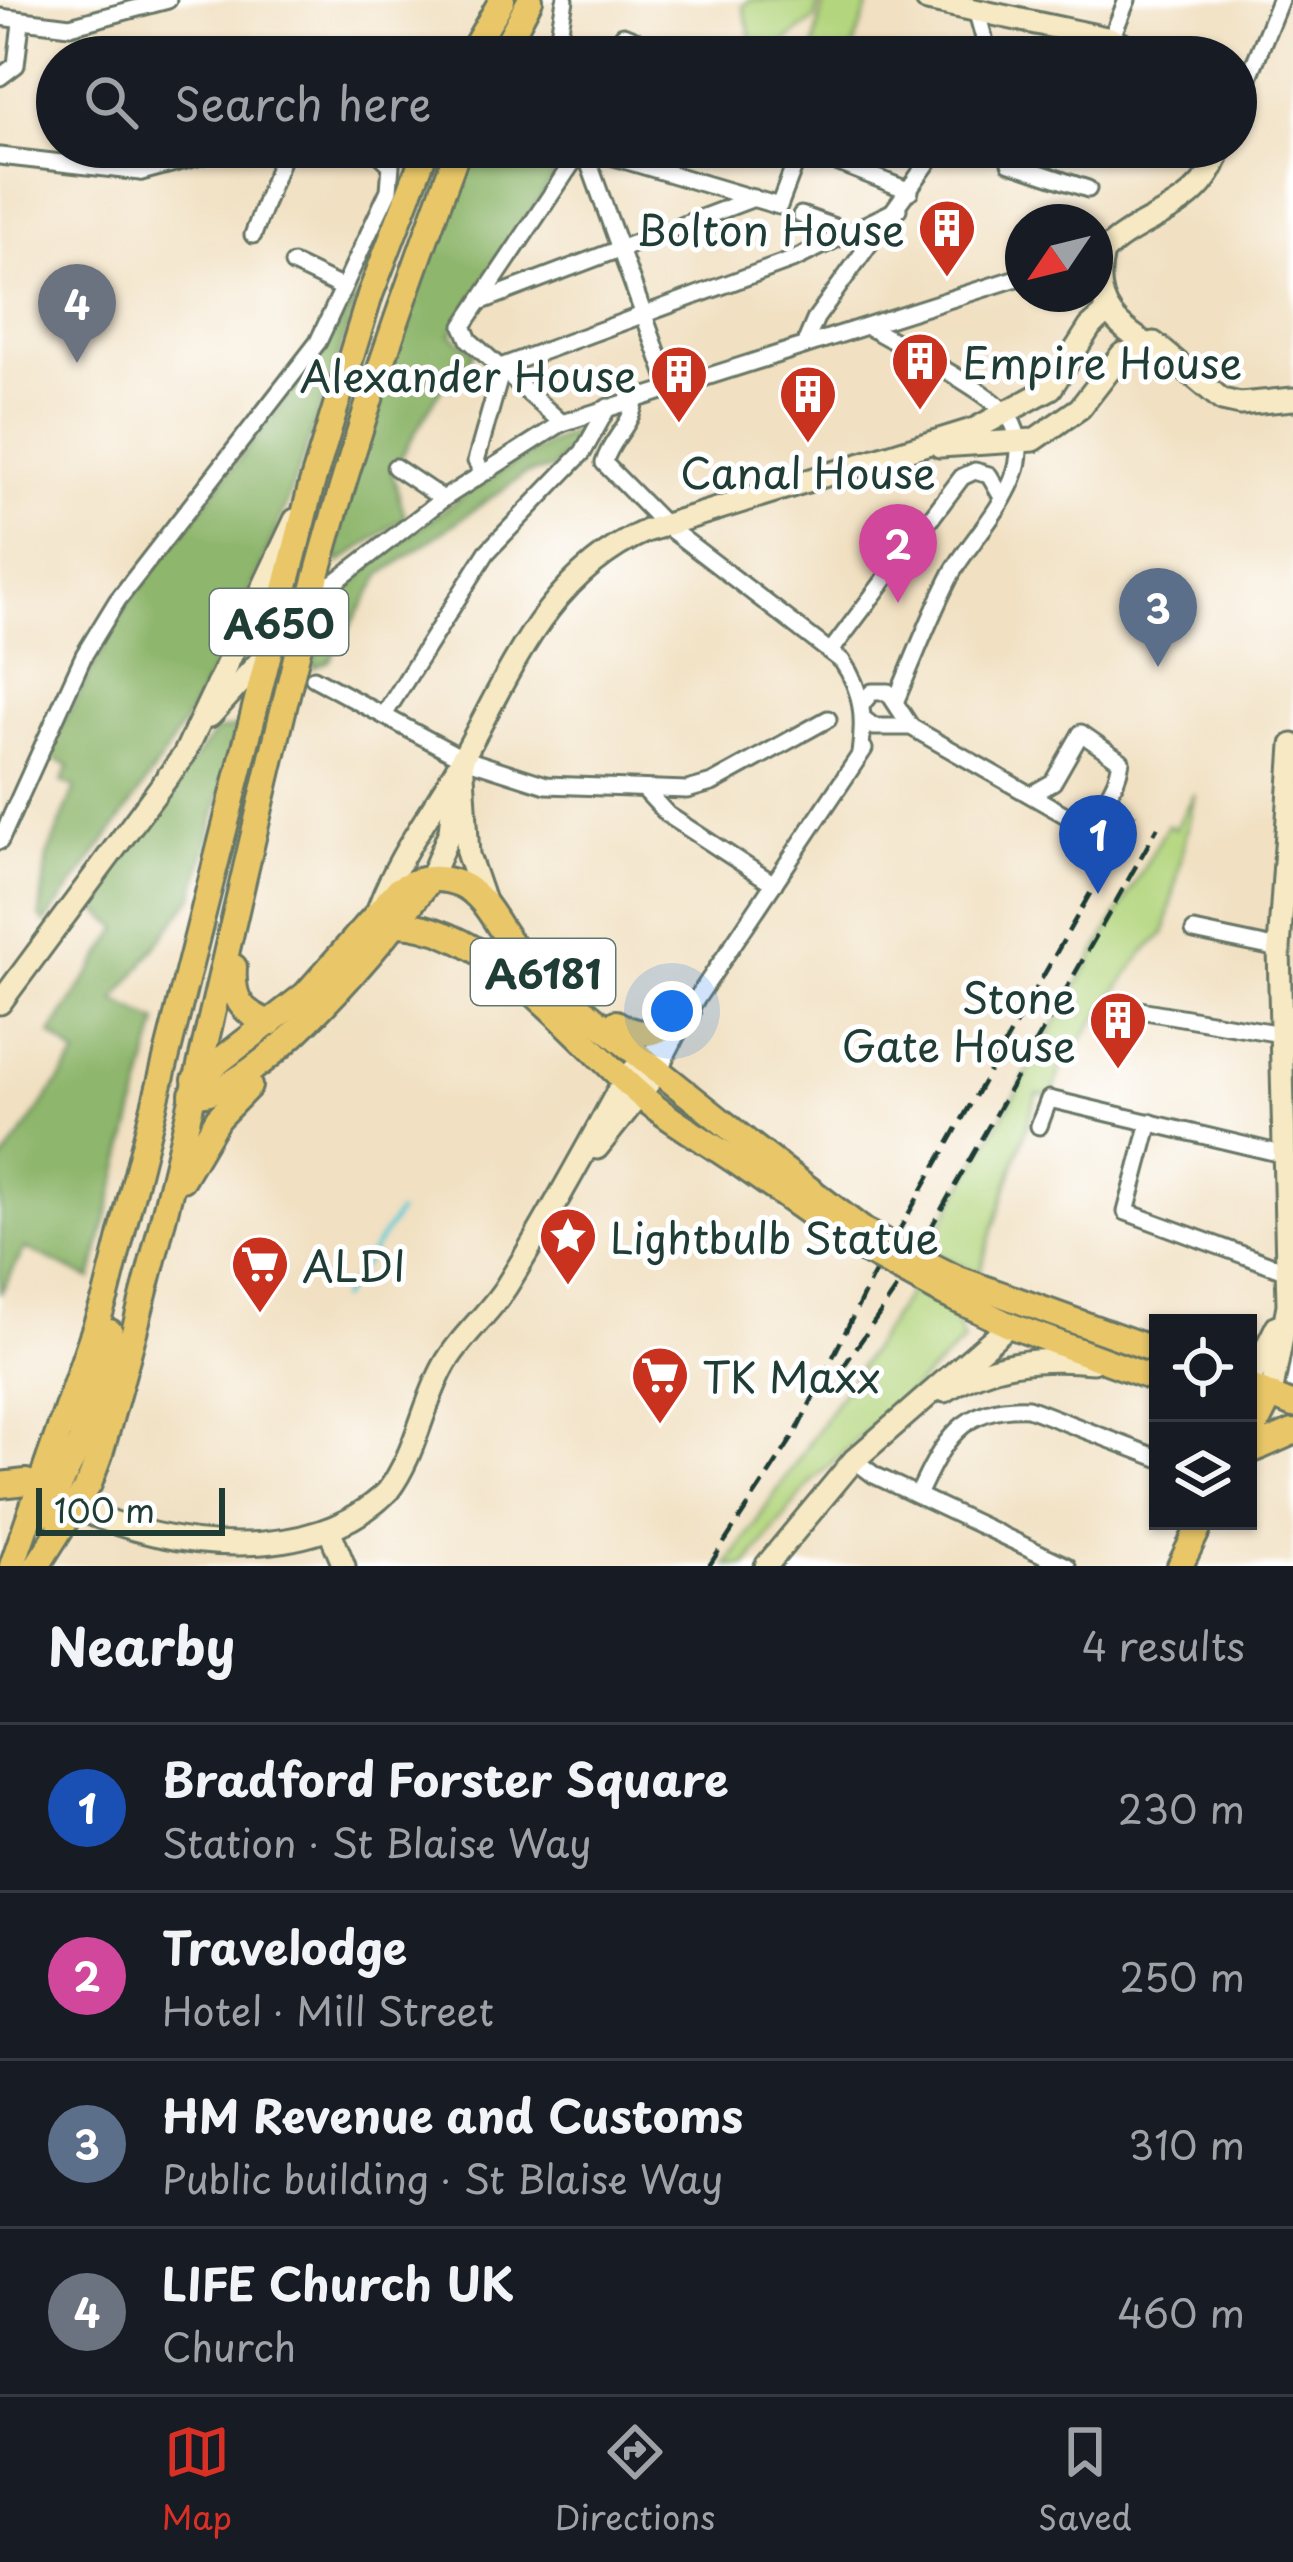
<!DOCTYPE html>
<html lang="en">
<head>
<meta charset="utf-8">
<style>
	body { margin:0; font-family:"Playpen Sans",sans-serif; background:#242831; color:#f1f3f6 }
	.controls { position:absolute; right:36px; bottom:36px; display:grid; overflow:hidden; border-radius:0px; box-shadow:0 3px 9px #0004 }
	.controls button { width:108px; height:108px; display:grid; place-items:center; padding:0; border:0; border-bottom:3px solid #363941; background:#171b24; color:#f1f3f6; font:60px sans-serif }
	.compass { position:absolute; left:1005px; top:204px; width:108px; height:108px; border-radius:50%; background:#171b24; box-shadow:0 3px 9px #0004; rotate:235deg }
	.scale { position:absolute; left:36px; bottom:30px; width:189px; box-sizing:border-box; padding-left:12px; border:6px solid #1f3d34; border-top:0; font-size:33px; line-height:42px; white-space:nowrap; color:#1f3d34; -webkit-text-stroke:9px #fff; paint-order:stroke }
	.you { position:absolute; left:672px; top:1011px; width:42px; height:42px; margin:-30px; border:9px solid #fff; border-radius:50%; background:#1a73e8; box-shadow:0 0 0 18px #1a73e833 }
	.badge { display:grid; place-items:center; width:78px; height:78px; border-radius:50%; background:#d93025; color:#fff; font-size:39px; font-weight:700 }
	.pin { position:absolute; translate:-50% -99px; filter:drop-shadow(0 3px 6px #0008) }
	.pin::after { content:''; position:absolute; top:63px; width:42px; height:36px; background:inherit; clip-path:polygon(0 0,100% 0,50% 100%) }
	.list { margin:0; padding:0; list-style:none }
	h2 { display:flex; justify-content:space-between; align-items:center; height:156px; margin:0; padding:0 48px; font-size:51px }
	h2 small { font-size:39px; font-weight:400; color:#9ea1a6 }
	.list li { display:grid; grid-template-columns:78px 1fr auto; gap:36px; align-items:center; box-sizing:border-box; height:168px; padding:0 48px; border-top:3px solid #363941 }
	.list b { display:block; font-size:45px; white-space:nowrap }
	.list p { margin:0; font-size:39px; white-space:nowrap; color:#9ea1a6 }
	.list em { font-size:39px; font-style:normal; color:#9ea1a6 }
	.icon { flex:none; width:66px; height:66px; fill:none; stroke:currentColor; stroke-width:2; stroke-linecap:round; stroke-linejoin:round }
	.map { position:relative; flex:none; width:1293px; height:1566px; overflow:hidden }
	.search { position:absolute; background:#171b24; box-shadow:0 3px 9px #0004; left:36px; right:36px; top:36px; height:132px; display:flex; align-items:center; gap:30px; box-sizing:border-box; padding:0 42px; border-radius:66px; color:#9ea1a6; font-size:45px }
	.sheet { height:828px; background:#171b24 }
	nav { display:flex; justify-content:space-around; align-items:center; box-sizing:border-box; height:168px; border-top:3px solid #363941; background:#171b24; font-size:33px; color:#9ea1a6 }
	nav a { display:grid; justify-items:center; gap:6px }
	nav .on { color:#d93025 }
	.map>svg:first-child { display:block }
	.green { fill:#b3d57d; stroke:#698958; stroke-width:3 }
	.forest { fill:#8eb66c; stroke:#567a50; stroke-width:3 }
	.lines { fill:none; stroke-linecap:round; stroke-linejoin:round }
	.stream { stroke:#5ecad6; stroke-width:4.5 }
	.street-casing { stroke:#687665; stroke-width:21 }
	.secondary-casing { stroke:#687665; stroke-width:27 }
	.primary-casing { stroke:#687665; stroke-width:30 }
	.street { stroke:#fff; stroke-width:15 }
	.secondary { stroke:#f6e9c3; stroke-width:21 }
	.primary { stroke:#e9c769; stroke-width:24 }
	.rail { stroke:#1f3d34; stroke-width:4.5; stroke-dasharray:18 9; stroke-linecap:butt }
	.primary-bridge-casing { stroke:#687665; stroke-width:30; stroke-linecap:butt }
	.primary-bridge { stroke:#e9c769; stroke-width:24 }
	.labels { text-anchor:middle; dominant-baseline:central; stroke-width:10; stroke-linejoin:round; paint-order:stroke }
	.shield { fill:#fff; stroke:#627771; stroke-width:3 }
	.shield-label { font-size:39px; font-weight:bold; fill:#1f3d34 }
	.poi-label { font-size:42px; fill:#1f3d34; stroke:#fff; text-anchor:start }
</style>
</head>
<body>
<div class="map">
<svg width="1293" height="1566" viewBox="0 0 1293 1566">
	<rect width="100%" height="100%" fill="#fff"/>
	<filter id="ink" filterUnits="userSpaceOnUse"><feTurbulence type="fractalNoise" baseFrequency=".00833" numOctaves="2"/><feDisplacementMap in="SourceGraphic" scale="24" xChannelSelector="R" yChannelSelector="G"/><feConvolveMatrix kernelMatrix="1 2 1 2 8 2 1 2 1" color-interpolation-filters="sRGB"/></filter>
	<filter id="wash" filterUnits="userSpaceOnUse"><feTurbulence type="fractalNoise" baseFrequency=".004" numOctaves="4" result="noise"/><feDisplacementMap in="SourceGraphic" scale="48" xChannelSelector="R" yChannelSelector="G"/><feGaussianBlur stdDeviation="2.7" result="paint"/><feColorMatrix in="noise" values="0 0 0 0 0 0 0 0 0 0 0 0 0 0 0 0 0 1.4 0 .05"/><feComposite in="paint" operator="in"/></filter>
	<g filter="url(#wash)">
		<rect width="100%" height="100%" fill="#f1e0c1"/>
		<g class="green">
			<polygon points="749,0 819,0 815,19 773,51 754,47 743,6"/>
			<polygon points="824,0 870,1 850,57 813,52"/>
			<polygon points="1195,794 1165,933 1143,953 1059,1072 1053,1095 1037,1094 979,1273 927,1249 1168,825 1175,829"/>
			<polygon points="910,1291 952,1311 964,1341 811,1482 746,1566 727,1566"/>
		</g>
		<g class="forest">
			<path d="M468,147H540L564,161L451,334L474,352L452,388L444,384L392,472L405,517L339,563C322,521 445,212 468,147Z"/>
			<path d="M360,291C310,441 262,592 180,729C139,797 91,860 45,923L40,916L47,857L75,788L62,782L69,766L46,755L129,601L319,356Z"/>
			<path d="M586,426L552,469L525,474L382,574L329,661L313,668L322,607C400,540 491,467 586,426Z"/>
			<polygon points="238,727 194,895 115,1001 158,1022 91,1279 25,1248 0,1294 0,1165 77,1056 51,1034 119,928 86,901 216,731"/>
		</g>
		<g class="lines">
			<polyline class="stream" points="340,1299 398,1213"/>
		</g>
	</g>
	<g filter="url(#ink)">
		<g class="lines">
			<g class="street-casing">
				<g id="street">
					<polyline points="977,13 984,38 982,57"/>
					<polyline points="0,17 70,26 168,0"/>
					<polyline points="1111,39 1127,0"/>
					<polyline points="555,57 565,0"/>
					<polyline points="615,57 623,35 638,41"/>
					<polyline points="0,77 16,65 21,23"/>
					<polyline points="1236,109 1280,0"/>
					<polyline points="135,147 141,172"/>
					<polyline points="303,147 349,147"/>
					<polyline points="580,147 779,206 801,148"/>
					<polyline points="583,147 670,387"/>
					<polyline points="798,147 910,191"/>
					<polyline points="1008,147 1010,163 1088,189"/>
					<polyline points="0,156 141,172 234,147"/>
					<polyline points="801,215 851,233"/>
					<polyline points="253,235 286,147"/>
					<polyline points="293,264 343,288"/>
					<polyline points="482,301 754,198"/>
					<path d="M869,327C901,346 991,391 1009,417C1045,471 975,531 952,573C931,613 914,659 896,700"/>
					<polyline points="804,346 816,318 939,147"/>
					<path d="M635,399C633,425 611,438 604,463L665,525L842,661C863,691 865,719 860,754"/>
					<polyline points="562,423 469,340 463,326 583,147"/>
					<polyline points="395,467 443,499"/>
					<polyline points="483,473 476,461 503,366 795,259 898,209"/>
					<polyline points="313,599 443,499 562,423 1023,276"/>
					<polyline points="831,651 962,477 975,471 989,475 1003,499"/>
					<polyline points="314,678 462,758 546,785 687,790 712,783 828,719"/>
					<polyline points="861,705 872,692 888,692 911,727"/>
					<polyline points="384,715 487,552 583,452 608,407"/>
					<path d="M865,720L874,727H911L1069,817C1099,820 1117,786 1121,761L1081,733L1053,782L1032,794"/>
					<polyline points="644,789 668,815 774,884"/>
					<polyline points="0,841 84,655 117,601 318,342 389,190 391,165 372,147"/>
					<polyline points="1194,931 1279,949"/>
					<polyline points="1128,1008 1281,1034"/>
					<polyline points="645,1059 687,1013 864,749"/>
					<polyline points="659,1070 681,1027"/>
					<polyline points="1150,1122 1126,1212 1287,1271"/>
					<polyline points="1039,1126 1049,1099 1286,1155"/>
					<polyline points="854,1460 874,1475 1067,1566"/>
					<path d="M918,1495C943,1441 962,1405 1028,1408L1158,1458"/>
				</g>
			</g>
			<g class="secondary-casing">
				<g id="secondary">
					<polyline points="927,0 1111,39 1149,57"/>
					<polyline points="1154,343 1222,400 1240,404 1293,399"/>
					<path d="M1163,354C1120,330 1089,307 1103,253C1138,215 1204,212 1220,147"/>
					<polyline points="940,446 1034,440 1080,408 1122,354 1151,350"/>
					<polyline points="210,716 270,650"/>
					<polyline points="462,758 468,855 485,904"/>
					<polyline points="430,879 450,831 454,792"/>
					<path d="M379,907C399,854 432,812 460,763C510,673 546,575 646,531L975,429L1051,388L1090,327L1107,312"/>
					<polyline points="0,1003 184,755 295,520"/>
					<polyline points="597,1148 659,1070"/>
					<polyline points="1248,1384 1277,1326"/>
					<path d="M945,1391C990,1361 1040,1357 1093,1362"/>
					<polyline points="1271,1395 1288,1305 1279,949 1293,745"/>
					<path d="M76,1507C169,1552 314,1566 388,1491C416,1454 422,1406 444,1366C460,1337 488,1315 506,1287C548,1220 586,1149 624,1080L645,1059"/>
					<polyline points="333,1539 344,1566"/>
					<polyline points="766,1566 854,1460 1009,1325"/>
				</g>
			</g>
			<g class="primary-casing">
				<g id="primary">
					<polyline points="469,57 502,0"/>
					<polyline points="500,57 530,0"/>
					<path d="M399,924C489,928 573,1035 638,1093C668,1120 705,1140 738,1163"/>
					<path d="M234,967C232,998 240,1012 270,1023"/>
					<path d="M616,1023C646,1042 660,1031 687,1013"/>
					<path d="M195,1080L306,994L398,890C417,878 437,875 460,884C489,897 499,934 520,954C593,1022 674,1082 751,1145"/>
					<path d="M192,1094C254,1102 393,929 430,879"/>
					<polyline points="182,1179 218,1118 249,1086"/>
					<polyline points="956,1278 1158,1351"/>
					<polyline points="945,1294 1009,1325 1158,1380"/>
					<polyline points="1248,1386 1293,1405"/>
					<polyline points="1248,1441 1271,1395"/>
					<polyline points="1248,1452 1293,1432"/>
					<polyline points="0,1485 26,1482 54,1495"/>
					<polyline points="46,1513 80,1444 110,1332"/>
					<polyline points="12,1566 106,1296 311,487 370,295 427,147"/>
					<path d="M37,1566L89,1484L100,1454C182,1174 237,888 309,606C349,450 403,298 459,147"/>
					<polyline points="1180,1566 1202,1521"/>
				</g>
			</g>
			<use href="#street" class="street"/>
			<use href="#secondary" class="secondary"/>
			<use href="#primary" class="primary"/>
			<g class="rail">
				<polyline points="841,1370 894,1293 1158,827"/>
				<polyline points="709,1566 795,1434 871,1280 1135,814"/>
			</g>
			<g class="primary-bridge-casing">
				<g id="primary-bridge">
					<polyline points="751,1145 864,1231 956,1278"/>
					<polyline points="738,1163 855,1245 945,1294"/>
				</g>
			</g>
			<use href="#primary-bridge" class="primary-bridge"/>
		</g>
	</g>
	<defs>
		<g id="building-pin" transform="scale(3)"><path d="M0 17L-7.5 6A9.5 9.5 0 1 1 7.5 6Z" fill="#c8321e" stroke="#fff"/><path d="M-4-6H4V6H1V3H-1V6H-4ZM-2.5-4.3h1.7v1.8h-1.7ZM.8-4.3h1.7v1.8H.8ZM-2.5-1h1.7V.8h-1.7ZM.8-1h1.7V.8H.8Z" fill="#fff"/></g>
		<g id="sight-pin" transform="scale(3)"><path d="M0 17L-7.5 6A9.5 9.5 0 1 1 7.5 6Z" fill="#c8321e" stroke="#fff"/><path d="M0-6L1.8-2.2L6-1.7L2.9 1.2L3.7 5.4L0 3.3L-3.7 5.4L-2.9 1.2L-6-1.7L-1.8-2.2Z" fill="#fff"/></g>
		<g id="supermarket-pin" transform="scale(3)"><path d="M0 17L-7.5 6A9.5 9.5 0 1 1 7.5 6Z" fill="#c8321e" stroke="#fff"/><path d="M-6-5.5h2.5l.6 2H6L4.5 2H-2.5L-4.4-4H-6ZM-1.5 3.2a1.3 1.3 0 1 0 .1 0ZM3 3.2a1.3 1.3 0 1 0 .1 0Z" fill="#fff"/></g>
	</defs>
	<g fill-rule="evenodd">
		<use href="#building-pin" x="947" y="228"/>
		<use href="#building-pin" x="920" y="361"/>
		<use href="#building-pin" x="679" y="374"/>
		<use href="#building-pin" x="808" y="394"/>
		<use href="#building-pin" x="1118" y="1020"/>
		<use href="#sight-pin" x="568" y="1236"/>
		<use href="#supermarket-pin" x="260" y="1264"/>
		<use href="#supermarket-pin" x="660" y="1375"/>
	</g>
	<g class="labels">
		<g class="shield">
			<rect x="210" y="589" width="138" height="66" rx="9"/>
			<rect x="471" y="939" width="144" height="66" rx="9"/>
		</g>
		<g class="shield-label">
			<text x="279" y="622">A650</text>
			<text x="543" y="972">A6181</text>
		</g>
		<g class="poi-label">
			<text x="905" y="228" text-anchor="end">Bolton House</text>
			<text x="962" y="361">Empire House</text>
			<text x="637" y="374" text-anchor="end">Alexander House</text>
			<text x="808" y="471" text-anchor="middle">Canal House</text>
			<text x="1076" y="996" text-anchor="end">Stone<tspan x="1076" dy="48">Gate House</tspan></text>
			<text x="610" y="1236">Lightbulb Statue</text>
			<text x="302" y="1264">ALDI</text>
			<text x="702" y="1375">TK Maxx</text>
		</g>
	</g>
</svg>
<div class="controls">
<button><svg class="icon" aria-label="locate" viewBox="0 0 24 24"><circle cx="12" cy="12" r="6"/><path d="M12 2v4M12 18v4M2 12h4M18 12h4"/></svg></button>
<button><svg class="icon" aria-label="layers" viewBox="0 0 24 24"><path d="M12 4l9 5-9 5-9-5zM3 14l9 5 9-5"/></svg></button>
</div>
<svg class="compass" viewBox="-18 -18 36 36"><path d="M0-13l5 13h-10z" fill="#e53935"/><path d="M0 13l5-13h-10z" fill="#9ea1a6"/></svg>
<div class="scale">100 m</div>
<div class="you"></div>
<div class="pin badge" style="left:1098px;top:894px;background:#1a4fb4">1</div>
<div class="pin badge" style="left:898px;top:603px;background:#d1479c">2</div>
<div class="pin badge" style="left:1158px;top:667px;background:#5c6f8a">3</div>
<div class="pin badge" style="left:77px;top:363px;background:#6b7280">4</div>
<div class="search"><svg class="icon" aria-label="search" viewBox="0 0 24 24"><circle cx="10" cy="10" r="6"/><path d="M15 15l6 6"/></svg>Search here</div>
</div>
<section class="sheet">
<h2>Nearby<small>4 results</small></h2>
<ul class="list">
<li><span class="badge" style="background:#1a4fb4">1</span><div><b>Bradford Forster Square</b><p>Station · St Blaise Way</p></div><em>230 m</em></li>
<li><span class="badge" style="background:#d1479c">2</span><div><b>Travelodge</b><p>Hotel · Mill Street</p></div><em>250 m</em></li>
<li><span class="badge" style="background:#5c6f8a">3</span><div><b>HM Revenue and Customs</b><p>Public building · St Blaise Way</p></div><em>310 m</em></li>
<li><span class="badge" style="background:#6b7280">4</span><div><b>LIFE Church UK</b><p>Church</p></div><em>460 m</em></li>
</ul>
</section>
<nav>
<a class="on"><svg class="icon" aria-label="map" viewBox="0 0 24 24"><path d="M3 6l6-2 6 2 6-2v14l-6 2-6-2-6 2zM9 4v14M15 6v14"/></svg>Map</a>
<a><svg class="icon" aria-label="directions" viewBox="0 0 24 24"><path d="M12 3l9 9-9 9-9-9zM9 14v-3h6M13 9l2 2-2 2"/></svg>Directions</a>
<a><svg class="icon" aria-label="saved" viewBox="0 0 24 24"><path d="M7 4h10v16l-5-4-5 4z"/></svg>Saved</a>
</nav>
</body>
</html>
